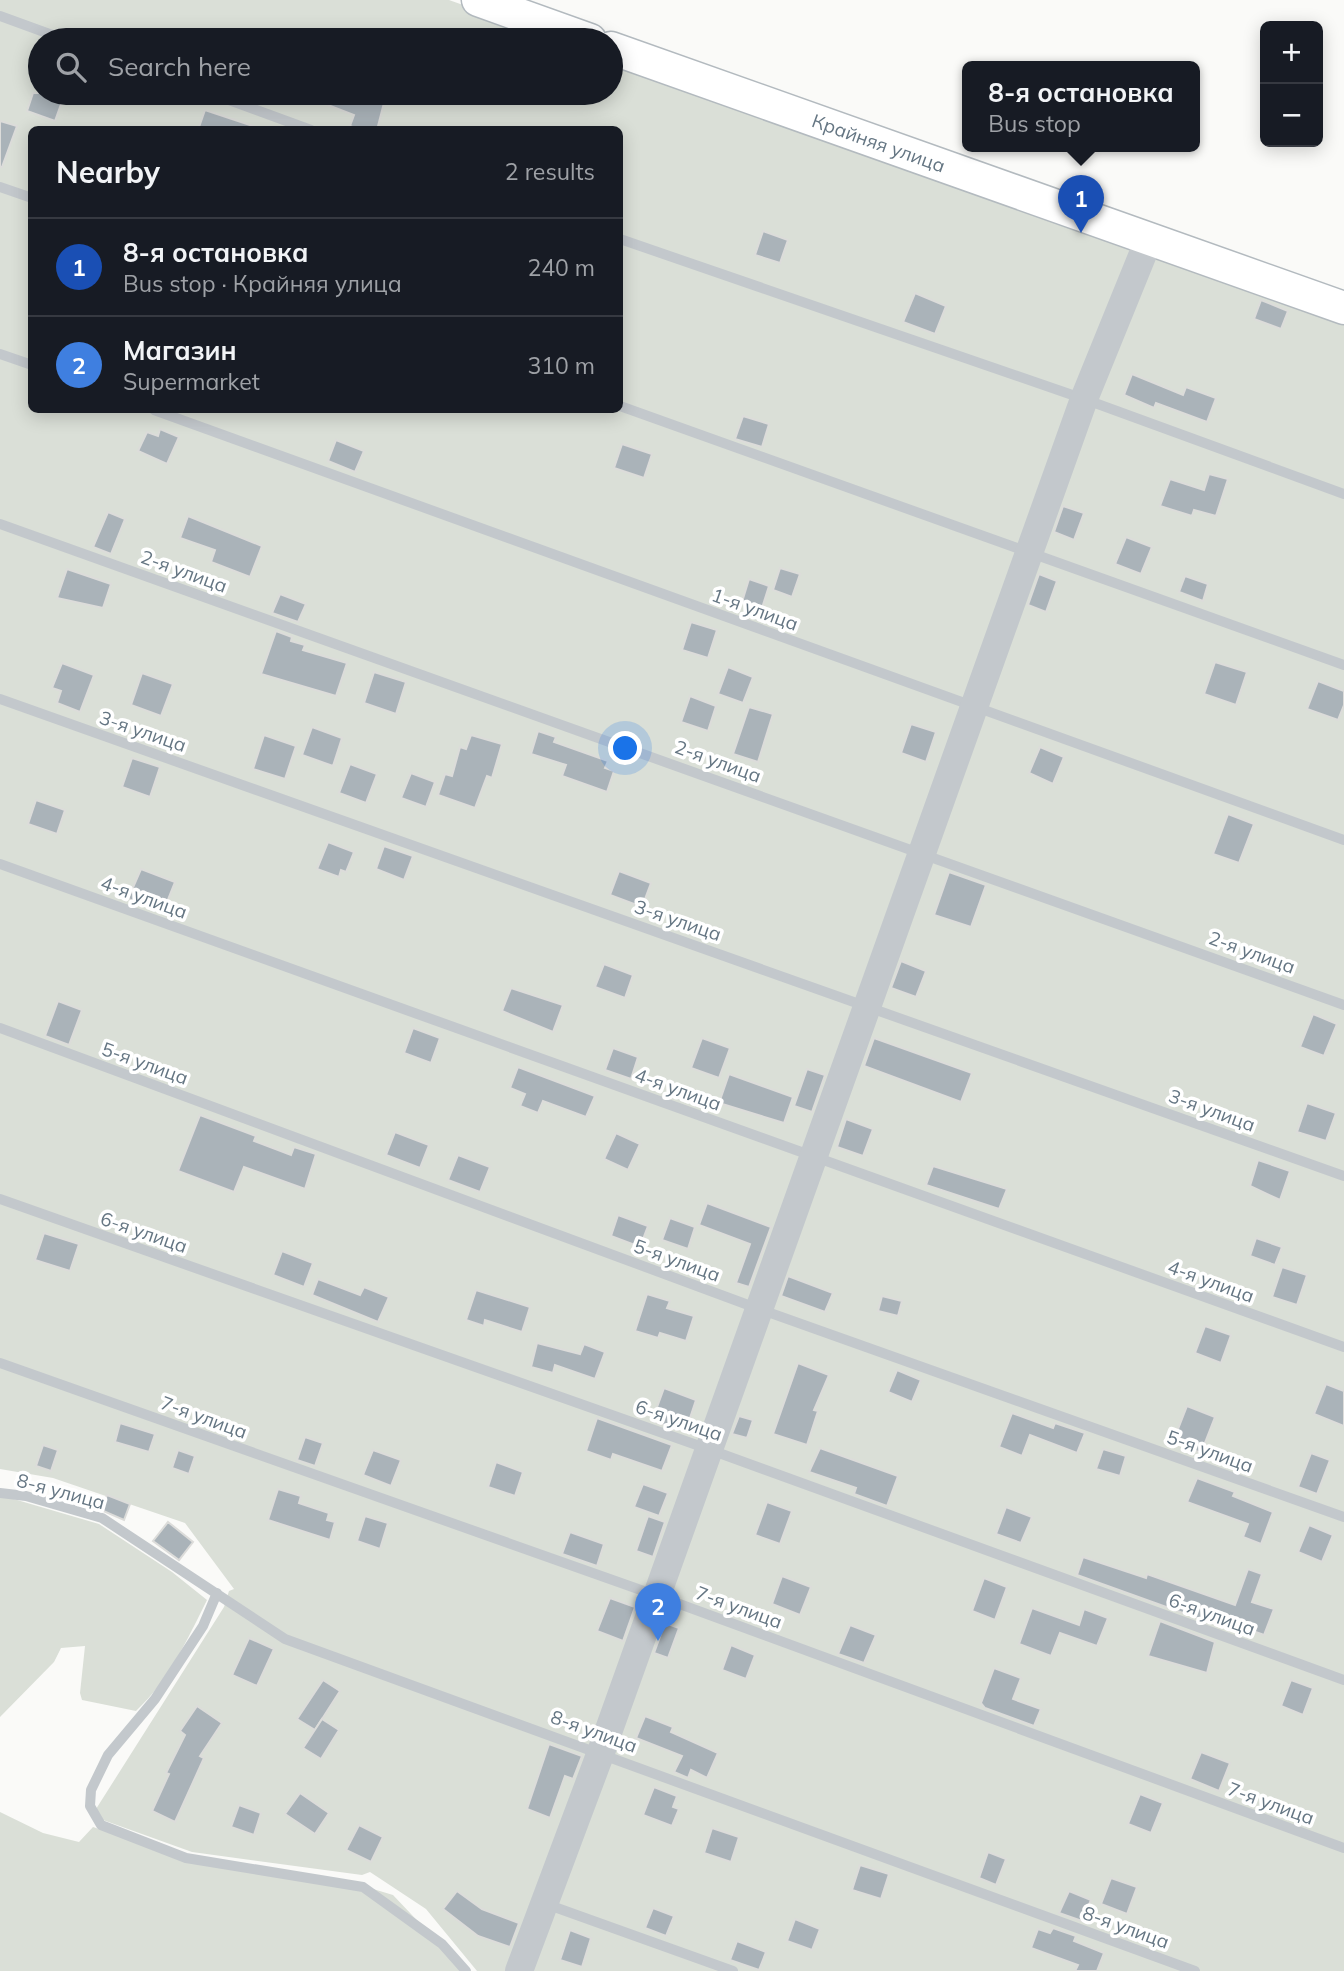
<!DOCTYPE html>
<html lang="en">
<head>
<meta charset="utf-8">
<style>
	body { margin:0; font-family:Mulish,sans-serif; background:#242831; color:#f1f3f6 }
	.controls { position:absolute; right:21px; top:21px; display:grid; overflow:hidden; border-radius:10px; box-shadow:0 4px 18px #0003 }
	.controls button { width:63px; height:63px; display:grid; place-items:center; padding:0; border:0; border-bottom:2px solid #363941; background:#171b24; color:#f1f3f6; font:35px sans-serif }
	.you { position:absolute; left:626px; top:749px; width:24px; height:24px; margin:-18px; border:5px solid #fff; border-radius:50%; background:#1a73e8; box-shadow:0 0 0 10px #1a73e833 }
	.badge { display:grid; place-items:center; width:46px; height:46px; border-radius:50%; background:#e4572e; color:#fff; font-size:23px; font-weight:700 }
	.pin { position:absolute; translate:-50% -58px; filter:drop-shadow(0 2px 4px #0008) }
	.pin::after { content:''; position:absolute; top:37px; width:24px; height:21px; background:inherit; clip-path:polygon(0 0,100% 0,50% 100%) }
	.popup { position:absolute; left:962px; top:61px; width:238px; height:91px; box-sizing:border-box; display:grid; place-content:center; border-radius:10px; background:#171b24; filter:drop-shadow(0 2px 5px #0005); font-size:23px; white-space:nowrap; color:#9ea1a6 }
	.popup b { font-size:26px; color:#f1f3f6 }
	.popup::after { content:''; position:absolute; left:50%; top:100%; margin-left:-14px; border:14px solid transparent; border-top-color:#171b24 }
	.list { margin:0; padding:0; list-style:none }
	h2 { display:flex; justify-content:space-between; align-items:center; height:91px; margin:0; padding:0 28px; font-size:30px }
	h2 small { font-size:23px; font-weight:400; color:#9ea1a6 }
	.list li { display:grid; grid-template-columns:46px 1fr auto; gap:21px; align-items:center; box-sizing:border-box; height:98px; padding:0 28px; border-top:2px solid #363941 }
	.list b { display:block; font-size:26px; white-space:nowrap }
	.list p { margin:0; font-size:23px; white-space:nowrap; color:#9ea1a6 }
	.list em { font-size:23px; font-style:normal; color:#9ea1a6 }
	.icon { flex:none; width:38px; height:38px; fill:none; stroke:currentColor; stroke-width:2; stroke-linecap:round; stroke-linejoin:round }
	.map { position:relative; flex:none; width:1344px; height:1971px; overflow:hidden }
	.search { position:absolute; background:#171b24; box-shadow:0 4px 18px #0003; left:28px; top:28px; width:595px; height:77px; display:flex; align-items:center; gap:18px; box-sizing:border-box; padding:0 24px; border-radius:38px; color:#9ea1a6; font-size:26px }
	.panel { position:absolute; background:#171b24; box-shadow:0 4px 18px #0003; left:28px; top:126px; width:595px; height:287px; border-radius:10px }
	.map>svg:first-child { display:block }
	.green { fill:#dadfd7; fill-rule:evenodd }
	.building { fill:#aab3b9; stroke:#dcdcda; stroke-width:2 }
	.lines { fill:none; stroke-linecap:round; stroke-linejoin:round }
	.secondary-casing { stroke:#b3babf; stroke-width:35 }
	.service { stroke:#c3c8cc; stroke-width:10 }
	.tertiary { stroke:#c3c8cc; stroke-width:28 }
	.secondary { stroke:#fff; stroke-width:32 }
	.labels { text-anchor:middle; dominant-baseline:central; stroke-width:7; stroke-linejoin:round; paint-order:stroke }
	.street-label { font-size:19px; fill:#657683; stroke:#fff }
</style>
</head>
<body>
<div class="map">
<svg width="1344" height="1971" viewBox="0 0 1344 1971">
	<rect width="100%" height="100%" fill="#fafaf8"/>
	<g class="green">
		<path d="M0,0H449L561,40H40V93H611V58L1344,322V1971H477L426,1909L370,1872L362,1875L192,1852L103,1820L96,1809L224,1607L229,1591L234,1589L185,1523L53,1478L0,1469ZM32,130H620V410H32Z"/>
		<path d="M0,1495L99,1524L172,1572L207,1600C187,1640 169,1680 136,1711L82,1700L80,1693L85,1646L61,1648L54,1662L0,1717Z"/>
		<polygon points="0,1812 43,1833 79,1842 93,1827 207,1866 350,1882 393,1895 465,1971 0,1971"/>
	</g>
	<g class="building">
		<polygon points="33,93 65,93 55,121 27,111"/>
		<polygon points="297,93 363,93 385,99 377,130 360,130 350,126 354,115"/>
		<polygon points="205,110 256,127 255,130 198,130"/>
		<polygon points="0,121 17,126 2,167 0,167"/>
		<polygon points="763,231 788,240 780,263 755,255"/>
		<polygon points="915,293 946,306 935,334 903,322"/>
		<polygon points="1261,300 1288,311 1281,329 1254,319"/>
		<polygon points="1132,374 1183,395 1186,387 1216,398 1207,422 1156,403 1154,408 1124,395"/>
		<polygon points="743,416 769,424 762,447 735,439"/>
		<polygon points="160,429 179,437 167,464 138,451 147,432 158,436"/>
		<polygon points="336,440 364,451 355,472 328,461"/>
		<polygon points="622,444 652,454 644,478 614,468"/>
		<polygon points="1209,474 1228,479 1216,516 1194,510 1192,516 1160,506 1170,479 1204,490"/>
		<polygon points="1063,506 1084,513 1074,540 1054,532"/>
		<polygon points="108,512 125,519 111,554 93,547"/>
		<polygon points="188,516 262,546 250,577 211,562 215,550 180,538"/>
		<polygon points="1126,537 1152,547 1141,574 1115,564"/>
		<polygon points="780,568 800,574 792,597 773,590"/>
		<polygon points="67,569 111,584 103,608 57,598"/>
		<polygon points="1039,574 1057,581 1046,612 1028,605"/>
		<polygon points="1185,576 1208,584 1203,601 1179,592"/>
		<polygon points="749,579 769,586 762,608 742,602"/>
		<polygon points="280,594 306,604 298,622 272,613"/>
		<polygon points="691,622 717,630 708,658 682,650"/>
		<polygon points="276,631 292,637 291,641 305,645 303,650 347,663 336,696 261,674"/>
		<polygon points="1215,662 1247,672 1236,705 1204,694"/>
		<polygon points="62,663 94,675 80,712 57,703 61,691 52,688"/>
		<polygon points="728,667 753,677 743,703 718,694"/>
		<polygon points="374,672 406,682 396,714 364,703"/>
		<polygon points="142,673 173,684 161,716 131,705"/>
		<polygon points="1318,681 1344,691 1344,705 1338,720 1307,709"/>
		<polygon points="690,696 716,706 708,731 681,722"/>
		<polygon points="749,707 773,714 758,762 733,754"/>
		<polygon points="911,724 936,732 926,762 901,753"/>
		<polygon points="312,727 342,738 333,766 302,755"/>
		<polygon points="538,731 556,737 554,742 608,761 605,768 614,771 607,792 562,776 566,765 531,754"/>
		<polygon points="264,735 296,746 285,779 253,769"/>
		<polygon points="471,735 502,744 492,778 487,776 475,808 438,795 445,774 452,776 460,747 466,749"/>
		<polygon points="1040,747 1064,757 1053,784 1029,773"/>
		<polygon points="132,758 160,767 150,797 122,787"/>
		<polygon points="350,764 377,774 366,803 339,793"/>
		<polygon points="411,773 435,782 426,807 401,798"/>
		<polygon points="36,800 65,810 57,834 28,824"/>
		<polygon points="1228,814 1254,824 1239,863 1213,854"/>
		<polygon points="328,842 354,852 346,872 341,870 339,877 317,869"/>
		<polygon points="384,846 413,856 404,880 376,869"/>
		<polygon points="141,869 175,882 163,912 128,899"/>
		<polygon points="619,871 651,883 642,907 610,895"/>
		<polygon points="949,872 986,885 971,927 934,915"/>
		<polygon points="901,961 926,971 916,997 891,988"/>
		<polygon points="604,964 633,975 625,998 595,987"/>
		<polygon points="511,988 563,1005 553,1032 502,1011"/>
		<polygon points="58,1001 82,1010 69,1045 45,1036"/>
		<polygon points="1313,1014 1337,1024 1324,1056 1300,1047"/>
		<polygon points="413,1028 440,1038 431,1063 404,1053"/>
		<polygon points="702,1038 730,1048 719,1078 691,1068"/>
		<polygon points="874,1038 972,1073 961,1102 864,1066"/>
		<polygon points="613,1048 638,1057 631,1079 605,1070"/>
		<polygon points="518,1067 595,1096 586,1117 543,1101 538,1113 520,1106 525,1094 510,1088"/>
		<polygon points="807,1069 825,1075 812,1112 794,1106"/>
		<polygon points="729,1074 793,1097 784,1123 719,1103"/>
		<polygon points="1307,1103 1336,1113 1326,1141 1297,1132"/>
		<polygon points="200,1115 256,1136 254,1141 291,1155 294,1147 316,1154 305,1189 244,1167 234,1192 178,1171"/>
		<polygon points="846,1119 873,1129 863,1156 837,1147"/>
		<polygon points="395,1132 429,1145 420,1168 386,1155"/>
		<polygon points="616,1133 640,1144 628,1170 604,1159"/>
		<polygon points="458,1155 490,1167 480,1192 448,1180"/>
		<polygon points="1258,1160 1290,1171 1280,1200 1250,1186"/>
		<polygon points="933,1166 1007,1189 999,1209 926,1185"/>
		<polygon points="707,1203 771,1227 749,1287 736,1283 750,1244 699,1225"/>
		<polygon points="618,1215 648,1226 640,1247 611,1236"/>
		<polygon points="670,1218 695,1227 688,1249 662,1240"/>
		<polygon points="44,1233 79,1244 70,1271 35,1260"/>
		<polygon points="1256,1238 1282,1247 1275,1265 1250,1256"/>
		<polygon points="282,1251 313,1263 304,1287 273,1275"/>
		<polygon points="1282,1267 1307,1275 1297,1305 1272,1297"/>
		<polygon points="788,1276 833,1293 825,1312 781,1296"/>
		<polygon points="318,1279 360,1295 364,1287 389,1297 378,1322 312,1295"/>
		<polygon points="476,1290 530,1307 522,1332 485,1320 484,1326 466,1320"/>
		<polygon points="647,1294 670,1301 667,1308 694,1316 686,1341 660,1333 658,1338 635,1331"/>
		<polygon points="882,1296 902,1301 898,1316 878,1311"/>
		<polygon points="1205,1326 1231,1335 1221,1363 1195,1353"/>
		<polygon points="537,1343 580,1354 584,1344 605,1352 595,1379 555,1365 553,1373 531,1367"/>
		<polygon points="798,1363 829,1375 814,1410 818,1411 807,1445 773,1434"/>
		<polygon points="897,1370 921,1380 912,1402 888,1392"/>
		<polygon points="1326,1384 1344,1391 1344,1426 1314,1414"/>
		<polygon points="664,1388 696,1400 687,1427 679,1424 677,1430 652,1421"/>
		<polygon points="1187,1406 1215,1417 1201,1453 1173,1442"/>
		<polygon points="1012,1413 1053,1428 1055,1423 1085,1433 1077,1453 1030,1435 1022,1456 999,1447"/>
		<polygon points="739,1416 753,1420 747,1438 732,1434"/>
		<polygon points="597,1418 672,1445 662,1471 613,1454 611,1460 586,1451"/>
		<polygon points="120,1423 155,1434 149,1452 115,1442"/>
		<polygon points="305,1437 323,1443 315,1466 297,1460"/>
		<polygon points="43,1445 58,1450 51,1471 36,1466"/>
		<polygon points="820,1448 898,1476 887,1506 854,1494 856,1488 809,1472"/>
		<polygon points="1103,1449 1126,1456 1120,1476 1096,1469"/>
		<polygon points="178,1450 195,1456 189,1474 172,1468"/>
		<polygon points="373,1450 401,1460 391,1486 363,1475"/>
		<polygon points="1311,1453 1330,1460 1317,1494 1298,1487"/>
		<polygon points="496,1462 523,1472 515,1496 488,1487"/>
		<polygon points="1197,1478 1235,1492 1233,1496 1273,1512 1261,1544 1243,1537 1248,1524 1187,1502"/>
		<polygon points="643,1484 668,1493 659,1516 634,1507"/>
		<polygon points="278,1489 301,1496 299,1503 329,1513 327,1520 335,1522 330,1540 268,1520"/>
		<polygon points="107,1495 130,1504 124,1520 101,1510"/>
		<polygon points="767,1502 792,1511 780,1544 755,1535"/>
		<polygon points="1006,1507 1032,1517 1021,1543 996,1534"/>
		<polygon points="365,1516 388,1523 380,1549 357,1541"/>
		<polygon points="648,1516 665,1522 653,1557 636,1551"/>
		<polygon points="168,1522 193,1542 179,1560 153,1541"/>
		<polygon points="1309,1525 1333,1535 1322,1562 1298,1552"/>
		<polygon points="570,1532 604,1544 597,1566 562,1554"/>
		<polygon points="1083,1557 1146,1578 1147,1574 1235,1605 1248,1569 1262,1574 1252,1602 1274,1609 1264,1635 1225,1621 1222,1627 1077,1575"/>
		<polygon points="782,1576 811,1587 800,1615 772,1604"/>
		<polygon points="984,1578 1007,1587 995,1620 972,1611"/>
		<polygon points="610,1598 635,1607 623,1641 597,1631"/>
		<polygon points="1032,1608 1079,1625 1084,1609 1108,1618 1097,1646 1060,1633 1051,1656 1019,1644"/>
		<polygon points="1160,1621 1215,1642 1207,1673 1148,1656"/>
		<polygon points="665,1623 679,1628 668,1658 654,1653"/>
		<polygon points="850,1625 876,1635 864,1663 838,1654"/>
		<polygon points="249,1638 274,1649 257,1686 232,1675"/>
		<polygon points="731,1645 755,1655 746,1679 722,1670"/>
		<polygon points="994,1668 1021,1678 1013,1699 1041,1709 1034,1726 985,1708 981,1703"/>
		<polygon points="323,1680 340,1691 315,1730 297,1719"/>
		<polygon points="1291,1680 1313,1688 1303,1715 1281,1706"/>
		<polygon points="197,1706 222,1723 200,1756 204,1758 175,1822 152,1811 169,1774 166,1773 185,1735 180,1731"/>
		<polygon points="645,1716 673,1727 671,1732 718,1753 707,1778 691,1770 688,1778 674,1772 682,1756 636,1738"/>
		<polygon points="322,1719 339,1730 321,1759 303,1748"/>
		<polygon points="549,1744 582,1756 573,1779 565,1776 550,1818 527,1809"/>
		<polygon points="1201,1752 1230,1763 1219,1791 1190,1779"/>
		<polygon points="654,1787 677,1796 673,1807 679,1809 672,1826 643,1815"/>
		<polygon points="300,1793 329,1813 315,1834 285,1814"/>
		<polygon points="1140,1794 1163,1803 1151,1833 1128,1824"/>
		<polygon points="239,1805 261,1813 254,1835 231,1827"/>
		<polygon points="359,1825 383,1837 371,1862 346,1850"/>
		<polygon points="712,1828 739,1837 731,1862 704,1853"/>
		<polygon points="988,1852 1006,1859 996,1885 979,1878"/>
		<polygon points="860,1865 889,1874 881,1899 852,1890"/>
		<polygon points="1111,1878 1137,1887 1127,1914 1101,1904"/>
		<polygon points="457,1891 482,1909 519,1923 510,1947 478,1936 443,1909"/>
		<polygon points="1069,1891 1091,1900 1082,1921 1059,1913"/>
		<polygon points="653,1908 674,1916 666,1936 645,1928"/>
		<polygon points="795,1919 820,1929 812,1950 787,1941"/>
		<polygon points="1053,1928 1076,1936 1074,1941 1104,1953 1097,1971 1075,1971 1078,1965 1031,1948 1038,1929 1050,1933"/>
		<polygon points="570,1930 591,1938 582,1967 560,1960"/>
		<polygon points="737,1941 766,1952 759,1970 730,1960"/>
	</g>
	<g class="lines">
		<g class="secondary-casing">
			<g id="secondary">
				<polyline points="478,0 590,40"/>
				<path id="s1" d="M611,48L1344,308"/>
			</g>
		</g>
		<g class="service">
			<polyline points="0,16 66,40"/>
			<polyline points="210,93 311,130"/>
			<polyline points="0,187 32,198"/>
			<polyline points="620,239 1084,399 1344,494"/>
			<polyline points="0,354 32,365"/>
			<polyline points="620,406 1344,665"/>
			<polyline points="154,410 1344,840"/>
			<polyline points="0,524 1344,1005"/>
			<polyline points="0,699 1344,1176"/>
			<polyline points="0,864 1344,1347"/>
			<polyline points="0,1028 759,1309 1344,1517"/>
			<polyline points="0,1199 708,1449 1344,1680"/>
			<polyline points="0,1363 655,1595 1344,1848"/>
			<polyline points="0,1493 26,1496 102,1518 285,1639 1195,1971"/>
			<polyline points="217,1593 203,1626 155,1699 108,1755 91,1790 90,1806 101,1825 186,1858 363,1887 442,1944 466,1971"/>
			<polyline points="546,1904 733,1971"/>
		</g>
		<polyline class="tertiary" points="519,1971 601,1752 1084,399 1149,239"/>
		<use href="#secondary" class="secondary"/>
	</g>
	<g class="labels">
		<g class="street-label">
			<text stroke="none"><textPath href="#s1" startOffset="284">Крайняя улица</textPath></text>
			<text transform="translate(184 571) rotate(20)">2-я улица</text>
			<text transform="translate(755 609) rotate(20)">1-я улица</text>
			<text transform="translate(143 731) rotate(19)">3-я улица</text>
			<text transform="translate(718 761) rotate(20)">2-я улица</text>
			<text transform="translate(144 897) rotate(20)">4-я улица</text>
			<text transform="translate(678 920) rotate(19)">3-я улица</text>
			<text transform="translate(1252 952) rotate(20)">2-я улица</text>
			<text transform="translate(145 1063) rotate(20)">5-я улица</text>
			<text transform="translate(678 1089) rotate(20)">4-я улица</text>
			<text transform="translate(1212 1110) rotate(20)">3-я улица</text>
			<text transform="translate(144 1232) rotate(19)">6-я улица</text>
			<text transform="translate(677 1260) rotate(20)">5-я улица</text>
			<text transform="translate(1211 1281) rotate(20)">4-я улица</text>
			<text transform="translate(204 1417) rotate(20)">7-я улица</text>
			<text transform="translate(679 1420) rotate(19)">6-я улица</text>
			<text transform="translate(1210 1451) rotate(20)">5-я улица</text>
			<text transform="translate(61 1491) rotate(15)">8-я улица</text>
			<text transform="translate(739 1607) rotate(20)">7-я улица</text>
			<text transform="translate(1212 1614) rotate(20)">6-я улица</text>
			<text transform="translate(594 1731) rotate(20)">8-я улица</text>
			<text transform="translate(1271 1803) rotate(20)">7-я улица</text>
			<text transform="translate(1126 1927) rotate(20)">8-я улица</text>
		</g>
	</g>
</svg>
<div class="controls">
<button>+</button>
<button>−</button>
</div>
<div class="you"></div>
<div class="pin badge" style="left:1081px;top:233px;background:#1a4fb4">1</div>
<div class="popup"><b>8-я остановка</b>Bus stop</div>
<div class="pin badge" style="left:658px;top:1641px;background:#3f7fe0">2</div>
<div class="search"><svg class="icon" aria-label="search" viewBox="0 0 24 24"><circle cx="10" cy="10" r="6"/><path d="M15 15l6 6"/></svg>Search here</div>
<section class="panel">
<h2>Nearby<small>2 results</small></h2>
<ul class="list">
<li><span class="badge" style="background:#1a4fb4">1</span><div><b>8-я остановка</b><p>Bus stop · Крайняя улица</p></div><em>240 m</em></li>
<li><span class="badge" style="background:#3f7fe0">2</span><div><b>Магазин</b><p>Supermarket</p></div><em>310 m</em></li>
</ul>
</section>
</div>
</body>
</html>
